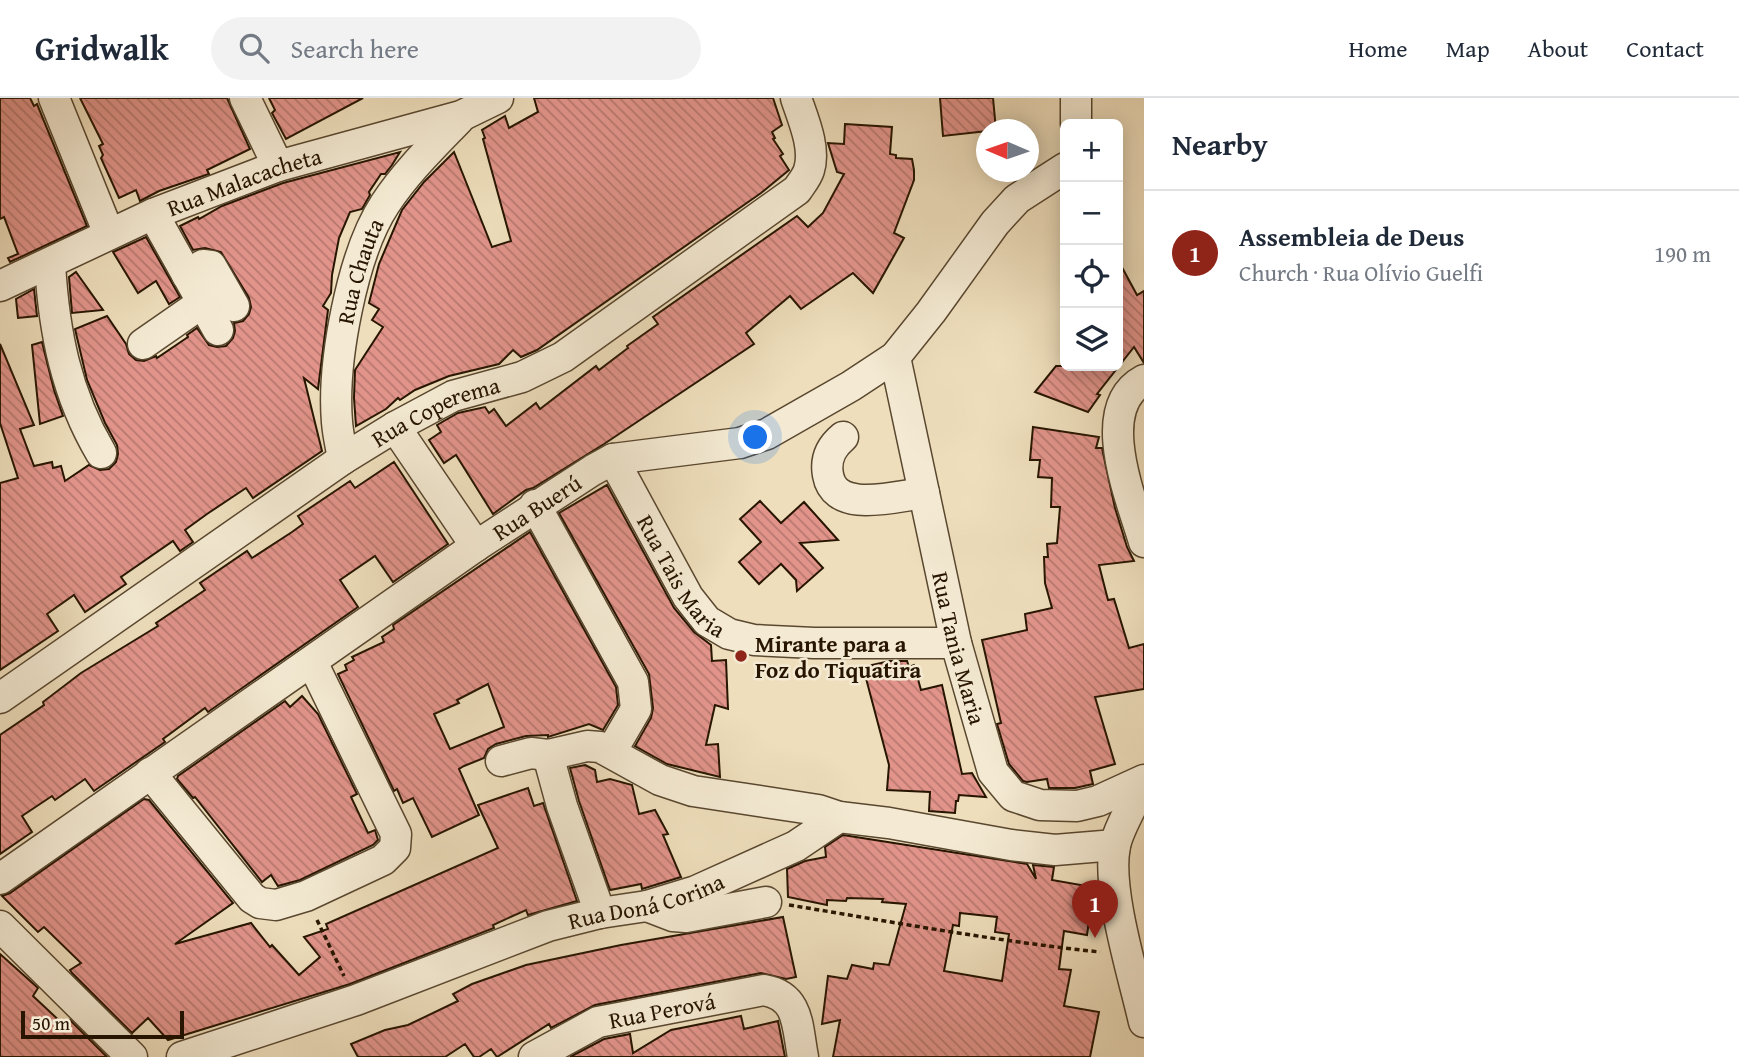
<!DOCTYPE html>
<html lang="en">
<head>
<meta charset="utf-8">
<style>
	body { margin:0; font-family:"Gentium Book Plus",serif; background:#f2f2f3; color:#1f2937 }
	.controls { position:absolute; right:21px; top:21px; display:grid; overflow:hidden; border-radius:10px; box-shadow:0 4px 18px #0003 }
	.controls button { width:63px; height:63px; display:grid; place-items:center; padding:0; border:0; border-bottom:2px solid #e0e1e3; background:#fff; color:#1f2937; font:35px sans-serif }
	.compass { position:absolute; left:976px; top:21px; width:63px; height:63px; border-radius:50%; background:#fff; box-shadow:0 4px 18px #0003; rotate:272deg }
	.scale { position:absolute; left:21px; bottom:18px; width:163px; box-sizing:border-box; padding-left:7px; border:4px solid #271500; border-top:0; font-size:19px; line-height:24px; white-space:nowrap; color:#271500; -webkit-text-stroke:5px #f4ead3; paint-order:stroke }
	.you { position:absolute; left:756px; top:340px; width:24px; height:24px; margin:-18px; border:5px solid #fff; border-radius:50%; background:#1a73e8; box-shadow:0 0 0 10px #1a73e833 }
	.badge { display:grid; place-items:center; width:46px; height:46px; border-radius:50%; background:#8f2418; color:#fff; font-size:23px; font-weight:700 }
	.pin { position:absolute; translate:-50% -58px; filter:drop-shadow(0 2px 4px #0008) }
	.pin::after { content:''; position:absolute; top:37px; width:24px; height:21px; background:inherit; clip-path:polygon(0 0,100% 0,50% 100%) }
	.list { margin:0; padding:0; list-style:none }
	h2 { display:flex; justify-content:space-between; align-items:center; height:91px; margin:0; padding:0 28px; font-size:30px }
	h2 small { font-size:23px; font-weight:400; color:#747a83 }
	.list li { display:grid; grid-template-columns:46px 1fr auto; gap:21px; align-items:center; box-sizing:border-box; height:126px; padding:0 28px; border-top:2px solid #e0e1e3 }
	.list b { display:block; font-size:26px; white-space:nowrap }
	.list p { margin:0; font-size:23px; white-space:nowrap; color:#747a83 }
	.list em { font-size:23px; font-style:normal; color:#747a83 }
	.icon { flex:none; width:38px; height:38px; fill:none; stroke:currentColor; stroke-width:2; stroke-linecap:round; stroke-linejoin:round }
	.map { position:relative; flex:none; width:1144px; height:959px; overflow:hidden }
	header { display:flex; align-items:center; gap:42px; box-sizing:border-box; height:98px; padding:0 35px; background:#fff; border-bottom:2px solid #e0e1e3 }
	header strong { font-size:33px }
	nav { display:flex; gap:38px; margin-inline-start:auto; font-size:24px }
	.search { width:490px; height:63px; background:#f2f2f3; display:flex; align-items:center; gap:18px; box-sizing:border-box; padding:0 24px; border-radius:38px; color:#747a83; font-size:26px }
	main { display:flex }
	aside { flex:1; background:#fff }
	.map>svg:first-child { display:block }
	.building { fill:url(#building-back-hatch); stroke:#271500; stroke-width:2; fill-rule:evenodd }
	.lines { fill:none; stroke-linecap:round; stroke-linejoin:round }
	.minor-casing { stroke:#59472f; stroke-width:33 }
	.path { stroke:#271500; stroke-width:3.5; stroke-dasharray:5 3.5; stroke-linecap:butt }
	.minor { stroke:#f4ead3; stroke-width:30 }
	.poi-dot { fill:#8f2418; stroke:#f4ead3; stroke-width:2.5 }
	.labels { text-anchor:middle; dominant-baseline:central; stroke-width:5; stroke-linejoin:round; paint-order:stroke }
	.street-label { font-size:23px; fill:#271500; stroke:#f4ead3 }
	.poi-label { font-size:23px; font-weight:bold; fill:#271500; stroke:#f4ead3; text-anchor:start }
</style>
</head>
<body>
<header>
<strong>Gridwalk</strong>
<div class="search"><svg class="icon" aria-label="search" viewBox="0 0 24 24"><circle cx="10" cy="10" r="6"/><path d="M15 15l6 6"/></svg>Search here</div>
<nav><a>Home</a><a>Map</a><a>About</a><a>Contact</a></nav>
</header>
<main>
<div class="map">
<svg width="1144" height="959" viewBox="0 0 1144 959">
	<defs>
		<pattern id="building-back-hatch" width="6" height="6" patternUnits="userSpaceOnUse" patternTransform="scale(1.75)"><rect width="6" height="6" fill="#e2948b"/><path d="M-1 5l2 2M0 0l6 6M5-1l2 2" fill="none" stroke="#b7786f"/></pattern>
	</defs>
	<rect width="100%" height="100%" fill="#eedebc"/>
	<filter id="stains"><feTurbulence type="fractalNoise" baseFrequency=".00286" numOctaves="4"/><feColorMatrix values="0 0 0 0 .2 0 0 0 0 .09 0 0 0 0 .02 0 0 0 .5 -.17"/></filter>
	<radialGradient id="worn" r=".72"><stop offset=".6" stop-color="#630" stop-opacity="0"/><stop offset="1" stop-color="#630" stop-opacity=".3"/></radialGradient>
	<g class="building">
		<polygon points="0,0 30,0 34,8 37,6 87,128 10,164 8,160 18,156 4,119 0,121"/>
		<polygon points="80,0 227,0 250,51 207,72 209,76 159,93 140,103 136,92 119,100 101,60 103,57 99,48 103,46"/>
		<polygon points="269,0 363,0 286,41 272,15 275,12"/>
		<polygon points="534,0 773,0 782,27 772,34 775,40 773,41 783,56 780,58 789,72 761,95 537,252 521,259 513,252 499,266 449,278 415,292 400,302 398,300 386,311 356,328 354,300 355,272 383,229 372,222 379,211 369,205 379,166 402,112 424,84 454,54 492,149 511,143 483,41 485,40 482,32 505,18 509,30 538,14"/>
		<polygon points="940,0 993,0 996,32 943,38"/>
		<polygon points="845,26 892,29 890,56 896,57 896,60 912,61 914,72 914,82 894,135 904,140 873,195 853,175 801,211 790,198 746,235 754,246 604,346 533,390 526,392 493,416 456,357 444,365 429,342 441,334 437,327 458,315 485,309 489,315 494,311 506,328 536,305 540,311 596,268 599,272 628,250 627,248 658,226 653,219 797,118 808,129 823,115 844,76 837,74 828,45 844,46"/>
		<polygon points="400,54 392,67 385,76 381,76 369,94 370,97 362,111 350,114 339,140 332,177 331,195 323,208 328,212 318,291 304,280 322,353 253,400 246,390 207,416 185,432 193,444 180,453 173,443 121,479 126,486 85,514 74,497 47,516 58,533 0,572 0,385 18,380 0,325 0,246 34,327 20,331 34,368 52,364 53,370 61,368 65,383 89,367 100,372 109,371 116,364 118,356 117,347 105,325 87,282 75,231 107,218 126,246 129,256 136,262 144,263 156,258 157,260 188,239 187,237 197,230 209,247 217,249 226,248 233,240 235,233 234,225 243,223 249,216 251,209 249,200 221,154 205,150 193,152 180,128 198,119 199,121 222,108 283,85"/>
		<polygon points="146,139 180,199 169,206 156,183 138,195 113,154"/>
		<polygon points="1118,162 1137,197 1144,193 1144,265 1134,249 1097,296 1100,297 1088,314 1035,294 1056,268 1118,268"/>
		<polygon points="76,174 103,212 72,215 69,179"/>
		<polygon points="34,191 37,218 18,220 16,201"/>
		<polygon points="42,244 54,292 63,318 40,326 32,247"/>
		<polygon points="1033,329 1099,339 1096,350 1102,350 1115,410 1127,449 1134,463 1099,467 1108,502 1114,501 1129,550 1144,546 1144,591 1095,599 1115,666 1090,673 1093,686 1075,690 1049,690 1047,681 1027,684 1023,683 1009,666 997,626 1001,625 982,542 1027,532 1025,516 1052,510 1045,485 1044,459 1048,459 1047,446 1057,445 1060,409 1051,409 1052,380 1038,379 1040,362 1030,362"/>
		<polygon points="394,364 448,446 393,484 375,458 340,482 358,509 208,614 205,610 163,641 165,644 94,693 85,681 55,702 52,698 22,718 32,734 0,756 0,637 44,607 43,604 81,575 158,528 156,525 205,492 200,485 247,453 252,460 292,434 303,426 298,418 350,383 355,390"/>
		<polygon points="607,387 674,510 694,534 711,547 712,563 726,562 728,611 715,607 706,647 718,646 720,679 667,666 635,648 651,620 653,610 649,576 559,415"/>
		<polygon points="760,403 781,425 804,404 838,442 800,445 823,470 797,493 796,482 781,466 759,486 739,464 761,444 740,421"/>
		<path d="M530,434L616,589L618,607L603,632L589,626L548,639V637L526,638L496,646L488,651L484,660L464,668L459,671L479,717L432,739L413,700L403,705L397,691L394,693L338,576L347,572L345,567L354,562L352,559L384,544L382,539L394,531L393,527ZM488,586L504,629L450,651L434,616L459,605L457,602Z"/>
		<polygon points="890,563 907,563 909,569 914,567 921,592 942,587 962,676 972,675 986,699 959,697 958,703 956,703 955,715 929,713 930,694 887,692 889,667 863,569"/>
		<polygon points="302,598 318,616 357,696 351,699 368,735 375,732 378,742 373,747 300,782 278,788 271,777 262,784 195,699 193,700 177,681 178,678 285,603 290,609"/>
		<polygon points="585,667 595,672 597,684 610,681 632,687 639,716 655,712 668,736 663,737 681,779 642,791 641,786 610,792 579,703 570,670"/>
		<polygon points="528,690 534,708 543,705 577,803 528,817 526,812 493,827 494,830 350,886 168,942 148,920 132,935 72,875 70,872 81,865 44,829 38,834 2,798 10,795 144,701 149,702 233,805 175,846 251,825 270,849 272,847 299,877 320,859 304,839 328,831 326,826 498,750 478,707"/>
		<path d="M843,737L1027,766L1036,781L1033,767L1054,769L1052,782L1081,787V791L1097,793L1103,825L1089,823L1087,837L1064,833L1059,871L1071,872L1064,908L1099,914L1090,959H833L840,922L822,926L828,878L847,881L852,867L873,871L874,865L889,867L906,806L882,804L883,801L847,800L846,803L827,802V807L788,799L787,771L805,763L826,759L825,749ZM960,815L997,819L995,834L1009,836L1002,883L944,873L953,827L959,828Z"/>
		<polygon points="783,819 796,879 786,881 761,875 595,907 551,930 549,926 497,959 491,951 479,959 474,959 465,946 445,959 358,959 351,946 385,932 408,927 458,903 453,896 472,886 526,867 621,847"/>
		<polygon points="0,856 38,890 33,898 65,928 70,922 107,959 0,959"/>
		<polygon points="741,918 744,931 778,923 785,959 570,959 604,941 630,936 633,955 671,932"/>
	</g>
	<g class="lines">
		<g class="minor-casing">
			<g id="minor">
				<polyline points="54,0 109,136"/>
				<polyline points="245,0 278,68"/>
				<polyline points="1076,26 1076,0"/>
				<polyline points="153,116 218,232"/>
				<path d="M50,166C54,234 66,296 101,355"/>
				<polyline points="187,177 203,167 211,168 234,208"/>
				<path id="s1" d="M0,188L153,116L278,68L461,18L498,0"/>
				<polyline points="143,246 202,205"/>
				<path id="s2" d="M895,259L956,545L993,674L1013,698L1040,707L1077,708L1098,703L1144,682"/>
				<path d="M1144,282C1092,310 1132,402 1144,444"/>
				<polyline points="395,329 476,448"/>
				<path d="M843,339C831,349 825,361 828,377C835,417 896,398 924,395"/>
				<path id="s3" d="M343,361C341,349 338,337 337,324C332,265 352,156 385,106C406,74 433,48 459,21"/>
				<path id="s4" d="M613,361L688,499L707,523L729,536L754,542L814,545H956"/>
				<polyline points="535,407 633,584 636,611 611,654"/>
				<path id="s5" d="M0,600L343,361L395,329L453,298L522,279L563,259L797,92C801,86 807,79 809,72C816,50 803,21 796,0"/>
				<polyline points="548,657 562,708 600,815"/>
				<polyline points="501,663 531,655 548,657 587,648 600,649 660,682 693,693 818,712 839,719 889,725 1011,747 1055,752 1115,747"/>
				<polyline points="150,675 252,800 260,805 276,807 306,798 383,762 395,750 396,736 312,564"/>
				<path d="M1144,684C1136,701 1118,731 1115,748C1106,791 1134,879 1144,924"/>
				<path id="s6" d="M0,781L476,448L593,372L613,361L740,345L767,336L851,288L895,259L931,214L995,125L1017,101L1065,70"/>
				<polyline points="647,808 673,818 686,819 766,804"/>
				<polyline points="0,828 132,959"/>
				<path id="s7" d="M182,959L356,902L548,828L600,815L647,808L696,793L796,748L839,719"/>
				<path id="s8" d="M534,959L598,924L764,892C800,898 797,929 803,959"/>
			</g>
		</g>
		<g class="path">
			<path d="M789,807C893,824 995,843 1100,854"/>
			<polyline points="317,822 344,878"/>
		</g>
		<use href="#minor" class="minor"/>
	</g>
	<circle class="poi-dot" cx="741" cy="558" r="7"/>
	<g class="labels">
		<g class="street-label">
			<text stroke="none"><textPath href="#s1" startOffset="266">Rua Malacacheta</textPath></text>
			<text stroke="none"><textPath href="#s3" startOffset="191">Rua Chauta</textPath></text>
			<text stroke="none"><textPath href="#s5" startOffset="523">Rua Coperema</textPath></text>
			<text stroke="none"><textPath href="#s6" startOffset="653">Rua Buerú</textPath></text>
			<text stroke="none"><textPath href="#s4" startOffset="136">Rua Tais Maria</textPath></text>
			<text stroke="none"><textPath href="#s2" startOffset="298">Rua Tania Maria</textPath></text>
			<text stroke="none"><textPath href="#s7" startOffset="490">Rua Doná Corina</textPath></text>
			<text stroke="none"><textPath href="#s8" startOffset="138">Rua Perová</textPath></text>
		</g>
		<g class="poi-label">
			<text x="755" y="545">Mirante para a<tspan x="755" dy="26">Foz do Tiquatira</tspan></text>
		</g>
	</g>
	<rect width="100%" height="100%" filter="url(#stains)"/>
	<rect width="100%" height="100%" fill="url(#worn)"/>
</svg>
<div class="controls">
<button>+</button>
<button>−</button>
<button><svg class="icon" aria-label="locate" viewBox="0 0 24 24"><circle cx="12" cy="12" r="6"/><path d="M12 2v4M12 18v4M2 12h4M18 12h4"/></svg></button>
<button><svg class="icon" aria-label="layers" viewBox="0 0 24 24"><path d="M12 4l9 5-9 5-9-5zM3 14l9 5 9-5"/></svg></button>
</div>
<svg class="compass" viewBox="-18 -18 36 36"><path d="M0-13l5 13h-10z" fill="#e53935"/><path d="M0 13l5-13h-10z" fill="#747a83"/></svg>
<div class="scale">50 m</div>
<div class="you"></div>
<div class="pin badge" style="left:1095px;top:840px">1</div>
</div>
<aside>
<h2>Nearby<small></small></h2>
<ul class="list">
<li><span class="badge">1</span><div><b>Assembleia de Deus</b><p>Church · Rua Olívio Guelfi</p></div><em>190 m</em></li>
</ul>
</aside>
</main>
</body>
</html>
